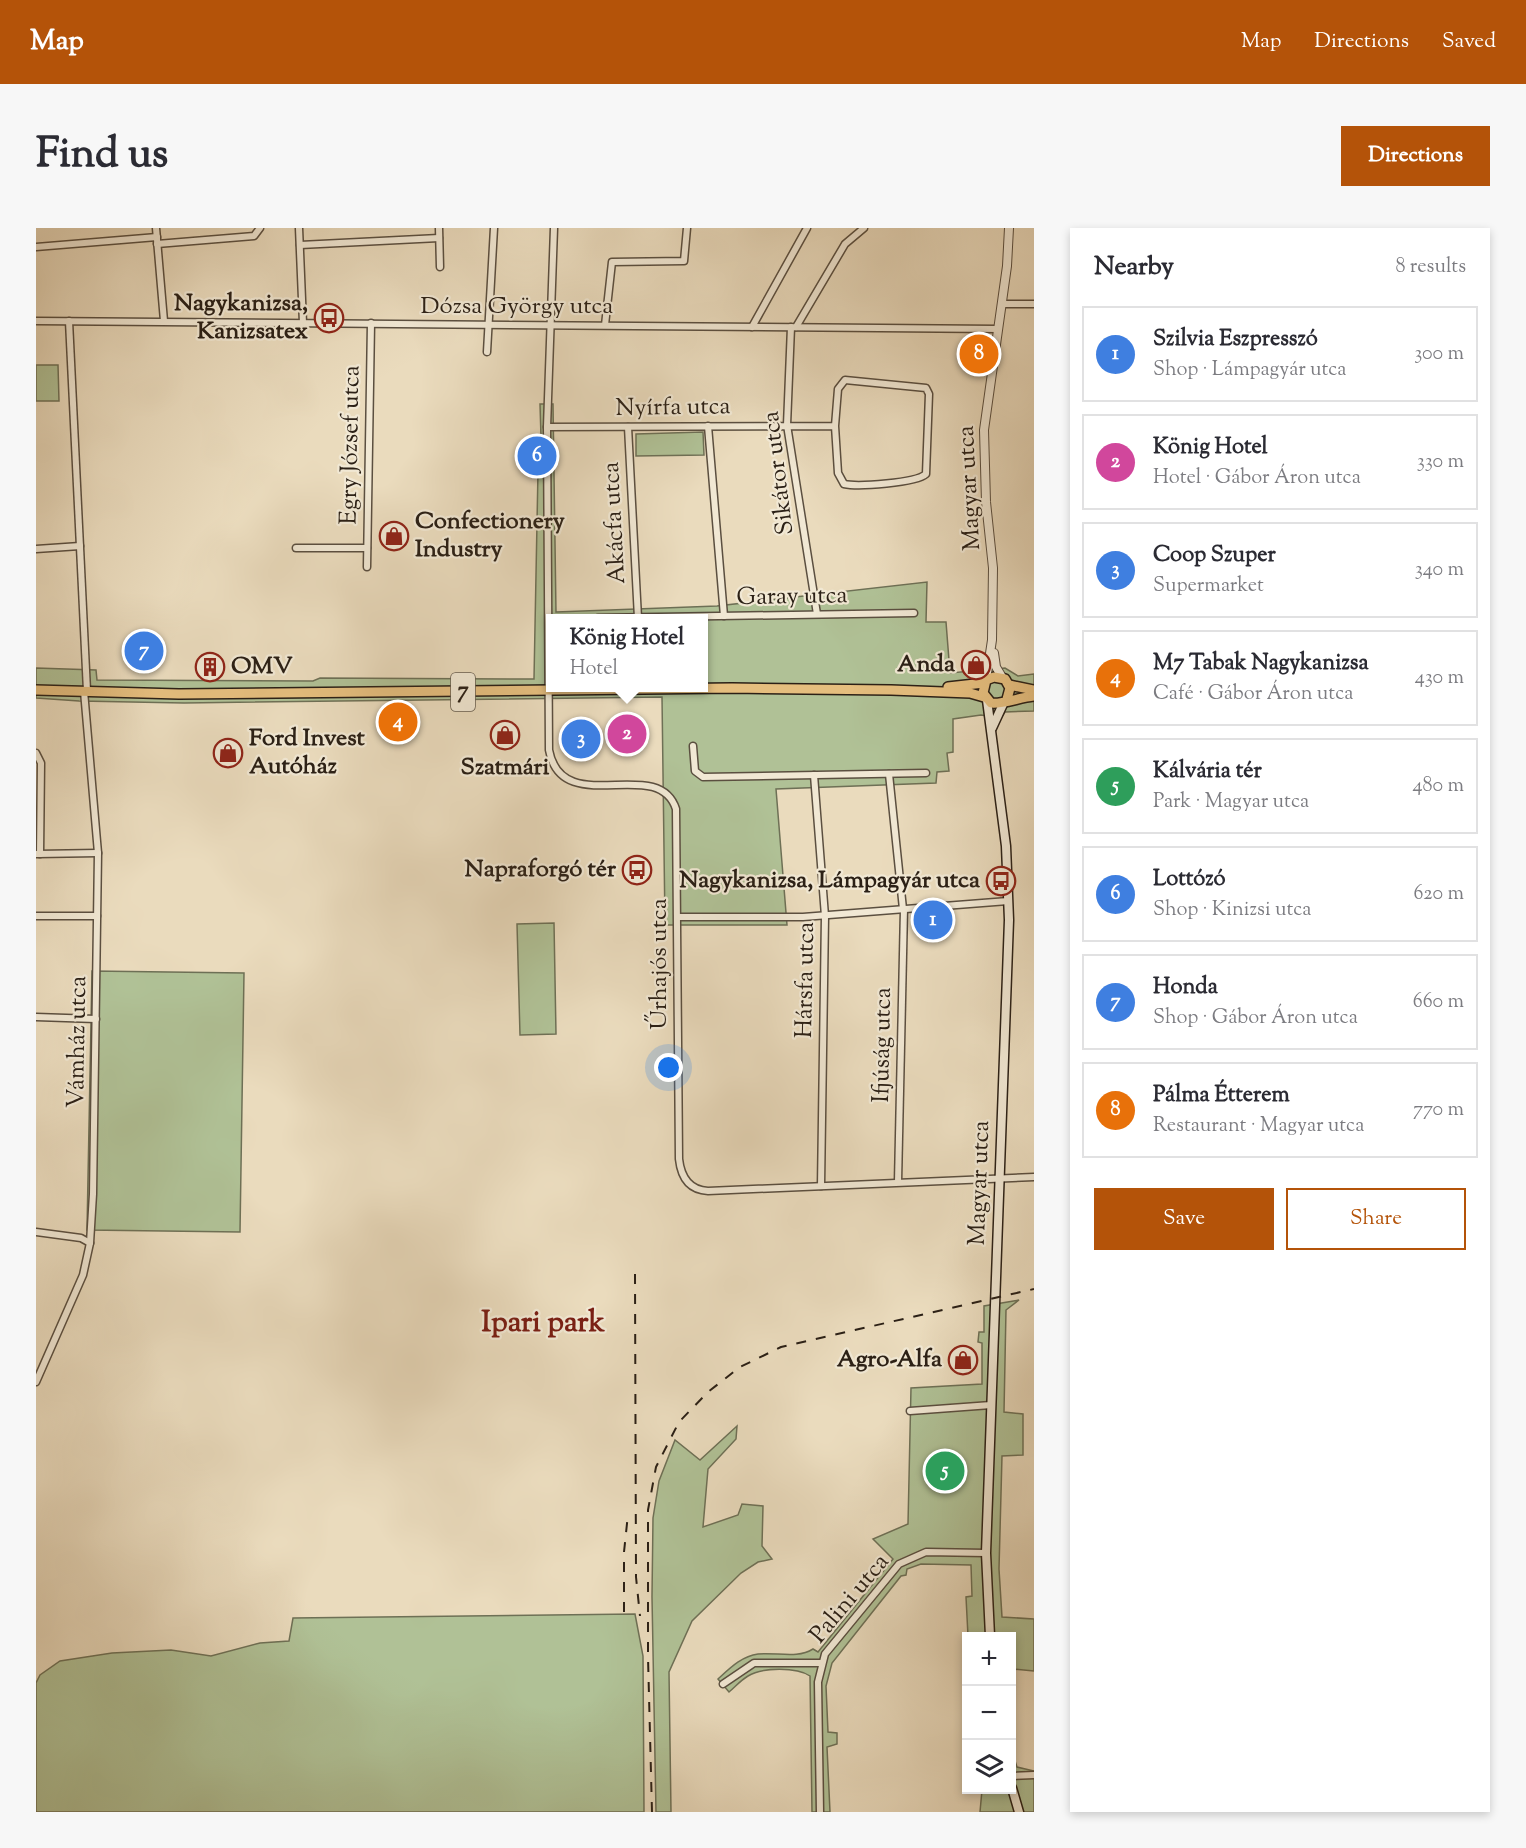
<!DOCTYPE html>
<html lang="en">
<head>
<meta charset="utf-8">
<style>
	body { margin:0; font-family:"Sorts Mill Goudy",serif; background:#f7f7f7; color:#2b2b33 }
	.controls { position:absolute; right:18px; bottom:18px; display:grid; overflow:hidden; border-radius:0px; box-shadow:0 3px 9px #0003 }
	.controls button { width:54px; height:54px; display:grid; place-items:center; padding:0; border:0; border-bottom:2px solid #e1e1e2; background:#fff; color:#2b2b33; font:30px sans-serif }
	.you { position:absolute; left:633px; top:840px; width:21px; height:21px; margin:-15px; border:4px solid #fff; border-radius:50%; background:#1a73e8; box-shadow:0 0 0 9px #1a73e833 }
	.badge { display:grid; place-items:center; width:39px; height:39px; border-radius:50%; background:#b45309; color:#fff; font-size:20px; font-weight:700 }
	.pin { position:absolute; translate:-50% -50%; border:3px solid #fff; box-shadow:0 2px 6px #0006 }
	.popup { position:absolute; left:510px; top:386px; width:162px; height:78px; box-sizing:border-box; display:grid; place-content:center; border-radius:0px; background:#fff; filter:drop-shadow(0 2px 4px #0005); font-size:20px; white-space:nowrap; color:#7c7c81 }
	.popup b { font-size:22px; color:#2b2b33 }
	.popup::after { content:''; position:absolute; left:50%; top:100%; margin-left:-12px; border:12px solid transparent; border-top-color:#fff }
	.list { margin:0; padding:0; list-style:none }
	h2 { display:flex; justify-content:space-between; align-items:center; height:78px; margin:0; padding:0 24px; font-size:26px }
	h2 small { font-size:20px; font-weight:400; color:#7c7c81 }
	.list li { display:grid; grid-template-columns:39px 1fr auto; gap:18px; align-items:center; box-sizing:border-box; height:96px; margin:0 12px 12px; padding:0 12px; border:2px solid #e1e1e2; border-radius:0px }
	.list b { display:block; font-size:22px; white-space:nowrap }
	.list p { margin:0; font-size:20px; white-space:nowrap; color:#7c7c81 }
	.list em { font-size:20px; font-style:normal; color:#7c7c81 }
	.actions { display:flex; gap:12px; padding:18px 24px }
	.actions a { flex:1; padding:14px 0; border:2px solid #b45309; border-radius:0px; text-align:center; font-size:21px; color:#b45309 }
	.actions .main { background:#b45309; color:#fff }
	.icon { flex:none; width:33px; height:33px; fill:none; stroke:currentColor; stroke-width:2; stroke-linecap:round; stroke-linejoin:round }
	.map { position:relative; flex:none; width:998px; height:1584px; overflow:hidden; border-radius:0px }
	header { display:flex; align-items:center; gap:36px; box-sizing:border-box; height:84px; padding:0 30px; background:#b45309; color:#fff }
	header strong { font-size:28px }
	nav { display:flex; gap:33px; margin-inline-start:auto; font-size:21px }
	.intro { display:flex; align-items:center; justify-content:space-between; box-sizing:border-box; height:144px; padding:0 36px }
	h1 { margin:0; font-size:42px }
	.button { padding:15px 27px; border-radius:0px; background:#b45309; color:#fff; font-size:21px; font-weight:700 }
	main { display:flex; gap:36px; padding:0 36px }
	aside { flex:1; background:#fff; border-radius:0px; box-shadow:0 3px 9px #0003 }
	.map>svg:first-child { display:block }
	.green { fill:#b0c196; stroke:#6e7056; stroke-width:1.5; fill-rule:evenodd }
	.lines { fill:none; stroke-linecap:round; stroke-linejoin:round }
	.minor-casing { stroke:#5b4f40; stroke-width:9 }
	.tertiary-casing { stroke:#5b4f40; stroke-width:10 }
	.secondary-casing { stroke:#2b2016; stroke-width:11 }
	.primary-casing { stroke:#2b2016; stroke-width:12 }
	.minor { stroke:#f1e8d4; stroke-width:6 }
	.tertiary { stroke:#f1e8d4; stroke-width:8 }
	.secondary { stroke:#f1e8d4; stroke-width:8 }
	.primary { stroke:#e5be7e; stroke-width:9 }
	.rail { stroke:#2b2016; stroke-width:2; stroke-dasharray:10 10; stroke-linecap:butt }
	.labels { text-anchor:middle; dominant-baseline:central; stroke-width:4.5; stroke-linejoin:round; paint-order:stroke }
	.shield { fill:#f1e8d4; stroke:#665c4f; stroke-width:1.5 }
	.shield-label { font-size:22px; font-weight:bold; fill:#2b2016 }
	.poi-label { font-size:24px; font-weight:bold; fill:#2b2016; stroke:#f1e8d4; text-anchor:end }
	.street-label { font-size:24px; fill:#2b2016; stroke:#f1e8d4 }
	.district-label { font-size:30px; font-weight:bold; fill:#7a1f14; stroke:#f1e8d4 }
</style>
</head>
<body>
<header>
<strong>Map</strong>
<nav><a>Map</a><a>Directions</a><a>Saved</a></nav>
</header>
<div class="intro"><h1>Find us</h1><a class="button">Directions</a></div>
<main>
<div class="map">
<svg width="998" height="1584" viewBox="0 0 998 1584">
	<rect width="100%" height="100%" fill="#eadbbd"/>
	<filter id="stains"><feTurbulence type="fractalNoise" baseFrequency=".00333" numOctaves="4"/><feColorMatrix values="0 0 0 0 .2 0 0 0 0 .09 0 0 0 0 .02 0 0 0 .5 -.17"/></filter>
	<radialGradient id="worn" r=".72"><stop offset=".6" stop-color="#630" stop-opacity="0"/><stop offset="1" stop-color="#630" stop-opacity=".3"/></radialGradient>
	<g class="green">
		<polygon points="0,137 22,137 23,173 0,173"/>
		<path d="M504,176H517L520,384L681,378L891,354L890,394H910L914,445L969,440L982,448L998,446V483L969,484L965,490L945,487L917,491V524L911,525L913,543L901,544L900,555L740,561L751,697H629L626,469L148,475L43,473L0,470V440L60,442L61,452L277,453L284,450L498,451L502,243H506ZM514,390H668V460H514Z"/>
		<polygon points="667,204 668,227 600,228 600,206"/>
		<polygon points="518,695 520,806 484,807 481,696"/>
		<polygon points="56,743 208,745 204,1004 51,1002"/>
		<path d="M983,1072L970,1082L968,1184L987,1186V1227L966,1228L963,1341L966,1389L998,1391V1443L976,1441V1408H932L930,1369L936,1368L935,1337L885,1336L871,1341L870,1347L865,1348L796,1435L790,1458L792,1504L801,1505V1516L791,1519L794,1584H776L774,1448C761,1439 726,1439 712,1448C705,1452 699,1459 693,1464L682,1451C694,1440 706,1428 722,1426C741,1424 761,1431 777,1421L782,1424L857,1331L837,1311L872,1296L875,1160L946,1156V1115L942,1114L943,1104H948V1078Z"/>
		<polygon points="701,1198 700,1211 672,1241 667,1299 702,1287 706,1276 727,1278 726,1318 736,1331 722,1334 705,1345 656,1393 633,1444 635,1584 620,1584 616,1369 617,1290 623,1253 639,1212 664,1232"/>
		<polygon points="599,1386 607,1428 608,1584 0,1584 0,1455 4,1447 24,1433 76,1425 135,1422 175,1428 224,1415 253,1413 257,1390"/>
		<polygon points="976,1524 981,1539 998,1543 998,1584 944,1584 946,1562 976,1562"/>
	</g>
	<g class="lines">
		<g class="minor-casing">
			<g id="minor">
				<polyline points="120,0 128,93"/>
				<polyline points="263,0 267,95"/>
				<polyline points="403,0 404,39"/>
				<path d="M518,0L511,199L513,522C526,592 622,526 640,581L643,931C645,949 653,962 672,963L998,949"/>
				<polyline points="121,16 218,8 224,0"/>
				<polyline points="264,17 403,10"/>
				<polyline points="0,19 121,9"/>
				<polyline points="966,76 998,76"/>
				<polyline points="0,93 962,101"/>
				<polyline points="33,93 51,463"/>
				<polyline points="569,97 576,34 648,33 651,0"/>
				<polyline points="716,99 771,0"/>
				<polyline points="755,99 751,197 781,386"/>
				<polyline points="760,99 809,16 828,0"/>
				<polyline points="451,124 458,0"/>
				<polyline points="672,198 688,388"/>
				<path d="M511,199L799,198L802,245L808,256C822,259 880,255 890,246L893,166L890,160L809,152L802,161L799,198"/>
				<polyline points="592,199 602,390"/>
				<polyline points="260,320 331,320"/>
				<polyline points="0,321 44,318"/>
				<polyline points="331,339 335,95"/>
				<polyline points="562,390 878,385"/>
				<polyline points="657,518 659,543 667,549 890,545"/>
				<polyline points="0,525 5,535 4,626"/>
				<polyline points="853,546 867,681"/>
				<polyline points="778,547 789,688 785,958"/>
				<polyline points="1,626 62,625"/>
				<polyline points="0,688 61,688"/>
				<polyline points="642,689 767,689 972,673"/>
				<polyline points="0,789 60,791"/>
				<polyline points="862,954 868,681"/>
				<polyline points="0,1004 45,1010 54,1015"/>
				<polyline points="0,1154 47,1047 54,1015 57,966 62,625 48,463"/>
				<polyline points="874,1183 955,1177"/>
				<polyline points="687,1456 718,1435 785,1435"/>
				<polyline points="976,1548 998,1547"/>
				<polyline points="784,1584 782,1454 789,1426 863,1336 890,1324 950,1325"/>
			</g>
		</g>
		<g class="tertiary-casing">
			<g id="tertiary">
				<polyline points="958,425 960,439 966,449"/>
				<polyline points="950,452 956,412 957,340 950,274 948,202 971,38 973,0"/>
			</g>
		</g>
		<g class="secondary-casing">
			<g id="secondary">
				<polyline points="951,472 970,618 973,692 950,1325 954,1408"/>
				<polyline points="956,500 968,474"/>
				<polyline points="976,1560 983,1584"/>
			</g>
		</g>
		<g class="primary-casing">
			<g id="primary">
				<polyline points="973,457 998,462"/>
				<polyline points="912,459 948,455"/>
				<polyline points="0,462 143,466 696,460 855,462 934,465 948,469"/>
				<path d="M971,471L974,460L969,451L958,449L950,452L947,465L955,475C963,477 986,469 998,468"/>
			</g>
		</g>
		<use href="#minor" class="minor"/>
		<use href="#tertiary" class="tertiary"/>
		<use href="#secondary" class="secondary"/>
		<use href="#primary" class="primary"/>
		<g class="rail">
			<polyline points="599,1046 600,1349 604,1388"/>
			<polyline points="588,1384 588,1324 592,1286"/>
			<polyline points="616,1584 612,1429 612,1282 620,1239 643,1194 672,1164 704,1139 745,1119 998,1061"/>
		</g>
	</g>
	<defs>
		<g id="bus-ring" transform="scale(1.5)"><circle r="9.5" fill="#f1e8d4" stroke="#8f2418" stroke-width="1.5"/><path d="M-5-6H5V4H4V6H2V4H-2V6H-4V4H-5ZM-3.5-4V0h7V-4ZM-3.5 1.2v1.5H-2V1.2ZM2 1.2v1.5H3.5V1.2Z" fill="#8f2418"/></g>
		<g id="shop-ring" transform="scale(1.5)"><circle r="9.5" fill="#f1e8d4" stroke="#8f2418" stroke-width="1.5"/><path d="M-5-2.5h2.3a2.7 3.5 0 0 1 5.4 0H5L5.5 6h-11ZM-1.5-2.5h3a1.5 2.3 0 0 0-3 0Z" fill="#8f2418"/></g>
		<g id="building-ring" transform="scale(1.5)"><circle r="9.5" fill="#f1e8d4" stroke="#8f2418" stroke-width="1.5"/><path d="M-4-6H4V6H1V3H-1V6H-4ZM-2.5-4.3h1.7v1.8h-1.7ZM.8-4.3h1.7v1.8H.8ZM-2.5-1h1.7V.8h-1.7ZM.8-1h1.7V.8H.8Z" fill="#8f2418"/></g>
	</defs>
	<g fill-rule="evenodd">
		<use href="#bus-ring" x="293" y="90"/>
		<use href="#shop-ring" x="358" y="308"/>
		<use href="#shop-ring" x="940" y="437"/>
		<use href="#building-ring" x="174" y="439"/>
		<use href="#shop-ring" x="469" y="507"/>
		<use href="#shop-ring" x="192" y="525"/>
		<use href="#bus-ring" x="601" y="642"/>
		<use href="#bus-ring" x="965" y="653"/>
		<use href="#shop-ring" x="927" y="1132"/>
	</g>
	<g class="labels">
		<rect class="shield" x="415" y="445" width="24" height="38" rx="4.5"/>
		<g class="shield-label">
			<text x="427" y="464">7</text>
		</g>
		<g class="poi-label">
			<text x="272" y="76">Nagykanizsa,<tspan x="272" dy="28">Kanizsatex</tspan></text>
			<text x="379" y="294" text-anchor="start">Confectionery<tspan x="379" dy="28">Industry</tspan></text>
			<text x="919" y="437">Anda</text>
			<text x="195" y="439" text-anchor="start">OMV</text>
			<text x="213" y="511" text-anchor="start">Ford Invest<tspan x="213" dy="28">Autóház</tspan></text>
			<text x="469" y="540" text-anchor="middle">Szatmári</text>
			<text x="580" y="642">Napraforgó tér</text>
			<text x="944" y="653">Nagykanizsa, Lámpagyár utca</text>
			<text x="906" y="1132">Agro-Alfa</text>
		</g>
		<g class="street-label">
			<text x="481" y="79">Dózsa György utca</text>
			<text transform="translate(637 180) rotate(-1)">Nyírfa utca</text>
			<text transform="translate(315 217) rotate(-89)">Egry József utca</text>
			<text transform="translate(743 245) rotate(-97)">Sikátor utca</text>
			<text transform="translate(934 260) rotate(-93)">Magyar utca</text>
			<text transform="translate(579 295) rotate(-93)">Akácfa utca</text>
			<text transform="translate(756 369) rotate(-1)">Garay utca</text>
			<text transform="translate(624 736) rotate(-90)">Űrhajós utca</text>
			<text transform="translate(770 752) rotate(-89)">Hársfa utca</text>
			<text transform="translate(42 814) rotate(-89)">Vámház utca</text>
			<text transform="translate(847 817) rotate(-89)">Ifjúság utca</text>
			<text transform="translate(944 955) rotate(-88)">Magyar utca</text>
			<text transform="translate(814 1371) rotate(-50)">Palini utca</text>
		</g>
		<g class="district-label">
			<text x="507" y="1095">Ipari park</text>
		</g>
	</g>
	<rect width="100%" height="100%" filter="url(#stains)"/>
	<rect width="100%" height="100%" fill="url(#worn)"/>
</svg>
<div class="controls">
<button>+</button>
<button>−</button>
<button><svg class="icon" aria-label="layers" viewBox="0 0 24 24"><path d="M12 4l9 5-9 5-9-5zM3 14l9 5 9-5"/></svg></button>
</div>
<div class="you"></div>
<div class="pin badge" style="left:897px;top:692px;background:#3f7fe0">1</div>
<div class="pin badge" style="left:591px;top:506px;background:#d1479c">2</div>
<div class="popup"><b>König Hotel</b>Hotel</div>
<div class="pin badge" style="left:545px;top:511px;background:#3f7fe0">3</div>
<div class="pin badge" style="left:362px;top:494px;background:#e8710a">4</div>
<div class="pin badge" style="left:909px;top:1243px;background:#2e9e5b">5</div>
<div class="pin badge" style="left:501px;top:228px;background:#3f7fe0">6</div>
<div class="pin badge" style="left:108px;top:423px;background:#3f7fe0">7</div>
<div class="pin badge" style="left:943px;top:126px;background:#e8710a">8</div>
</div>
<aside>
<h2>Nearby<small>8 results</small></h2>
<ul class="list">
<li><span class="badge" style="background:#3f7fe0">1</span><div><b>Szilvia Eszpresszó</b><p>Shop · Lámpagyár utca</p></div><em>300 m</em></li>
<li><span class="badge" style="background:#d1479c">2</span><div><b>König Hotel</b><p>Hotel · Gábor Áron utca</p></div><em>330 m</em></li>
<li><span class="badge" style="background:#3f7fe0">3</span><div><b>Coop Szuper</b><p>Supermarket</p></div><em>340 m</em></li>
<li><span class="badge" style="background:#e8710a">4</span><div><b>M7 Tabak Nagykanizsa</b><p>Café · Gábor Áron utca</p></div><em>430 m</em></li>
<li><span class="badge" style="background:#2e9e5b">5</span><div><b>Kálvária tér</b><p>Park · Magyar utca</p></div><em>480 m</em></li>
<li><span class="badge" style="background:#3f7fe0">6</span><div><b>Lottózó</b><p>Shop · Kinizsi utca</p></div><em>620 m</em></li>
<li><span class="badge" style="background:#3f7fe0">7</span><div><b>Honda</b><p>Shop · Gábor Áron utca</p></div><em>660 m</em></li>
<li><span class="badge" style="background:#e8710a">8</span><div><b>Pálma Étterem</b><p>Restaurant · Magyar utca</p></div><em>770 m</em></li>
</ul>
<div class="actions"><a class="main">Save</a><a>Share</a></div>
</aside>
</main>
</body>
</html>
